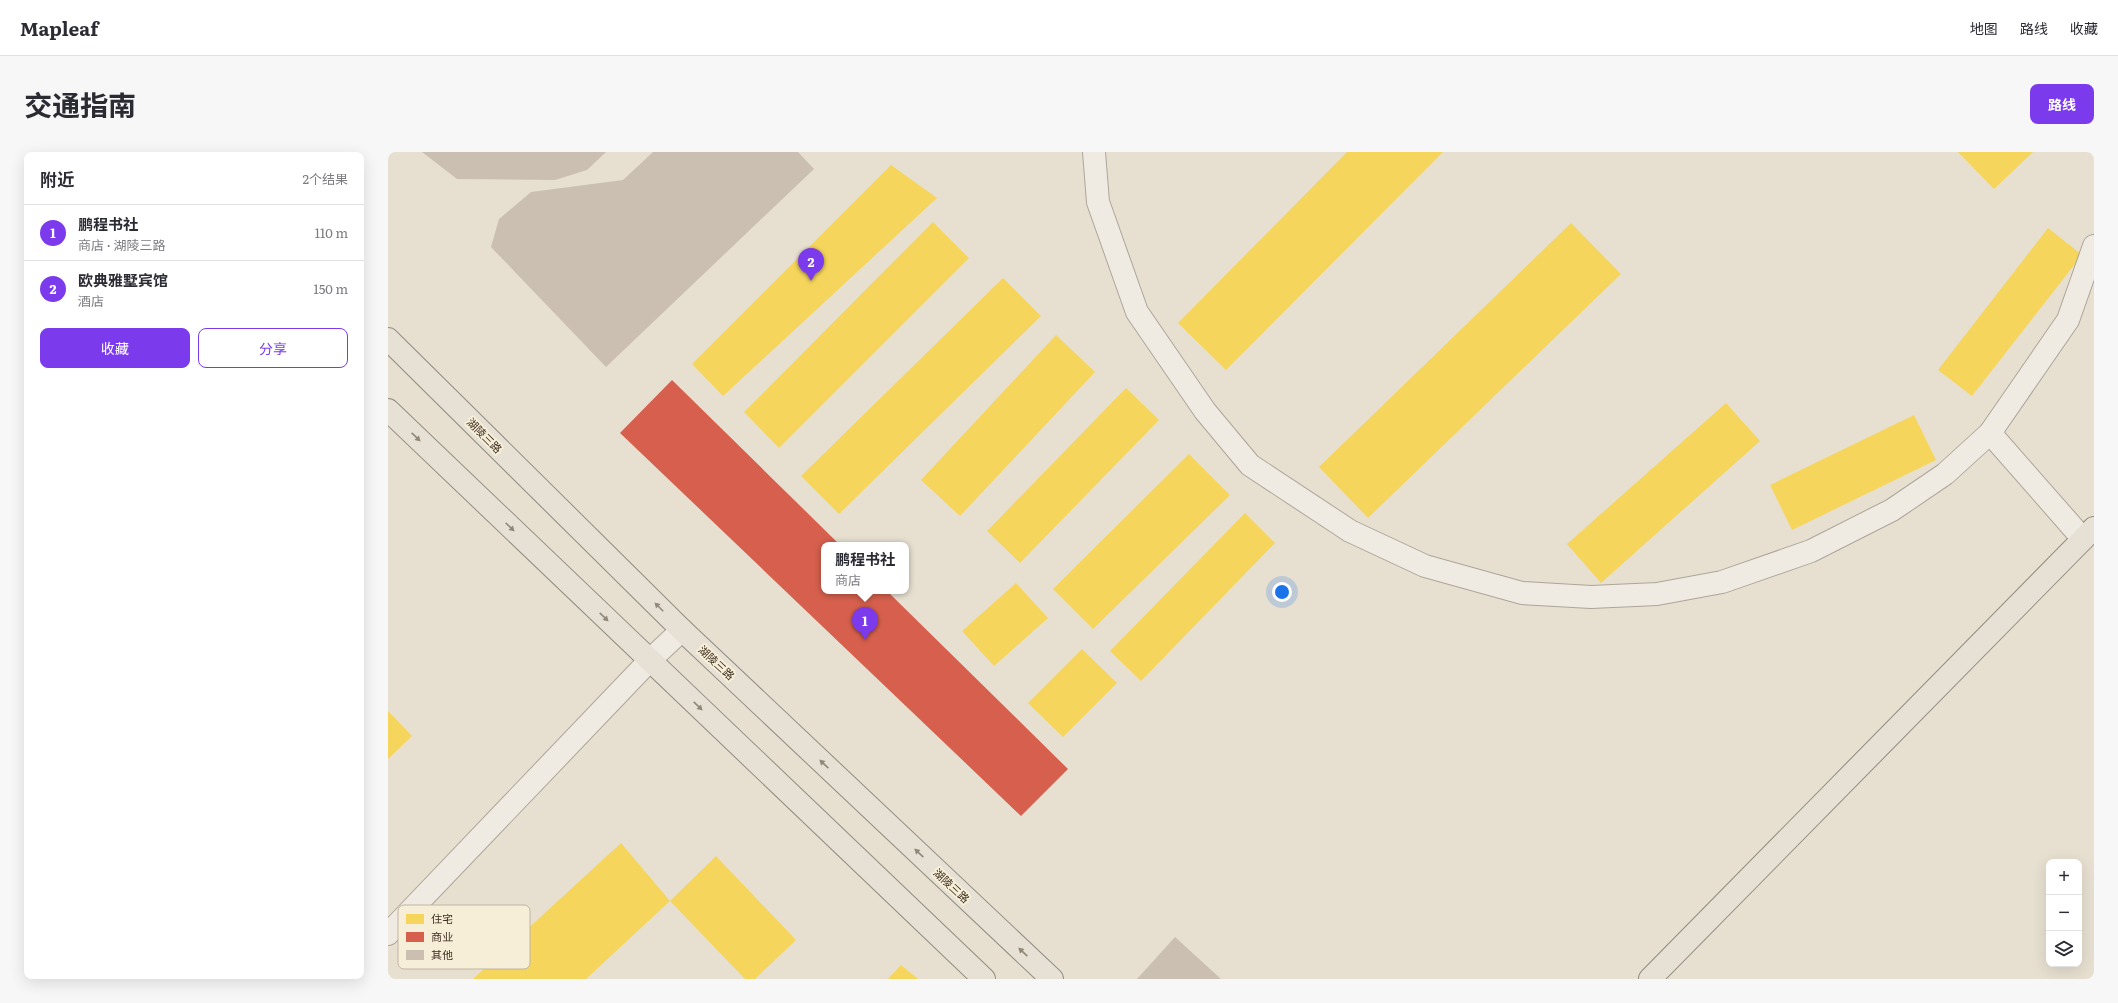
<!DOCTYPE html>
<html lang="zh">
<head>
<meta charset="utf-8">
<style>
	body { margin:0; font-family:Literata,"Noto Sans SC",serif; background:#f7f7f7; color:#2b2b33 }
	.controls { position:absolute; right:12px; bottom:12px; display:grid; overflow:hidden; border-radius:8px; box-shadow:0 4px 16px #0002 }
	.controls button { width:36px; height:36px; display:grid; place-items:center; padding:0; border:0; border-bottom:1px solid #e1e1e2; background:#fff; color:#2b2b33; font:20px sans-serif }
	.you { position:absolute; left:894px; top:440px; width:14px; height:14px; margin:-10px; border:3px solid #fff; border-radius:50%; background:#1a73e8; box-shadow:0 0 0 6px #1a73e833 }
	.badge { display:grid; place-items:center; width:26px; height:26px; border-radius:50%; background:#7c3aed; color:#fff; font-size:13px; font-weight:700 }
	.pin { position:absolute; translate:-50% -33px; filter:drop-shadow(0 1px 2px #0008) }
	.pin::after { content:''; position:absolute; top:21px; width:14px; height:12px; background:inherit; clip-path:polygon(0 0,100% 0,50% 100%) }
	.popup { position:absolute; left:433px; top:390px; width:88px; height:52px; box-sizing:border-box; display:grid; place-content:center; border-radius:8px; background:#fff; filter:drop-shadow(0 1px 3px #0005); font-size:13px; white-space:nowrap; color:#7c7c81 }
	.popup b { font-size:15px; color:#2b2b33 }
	.popup::after { content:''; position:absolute; left:50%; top:100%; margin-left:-8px; border:8px solid transparent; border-top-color:#fff }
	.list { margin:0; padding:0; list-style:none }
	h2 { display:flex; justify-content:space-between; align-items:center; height:52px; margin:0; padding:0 16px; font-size:17px }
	h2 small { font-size:13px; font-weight:400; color:#7c7c81 }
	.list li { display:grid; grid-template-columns:26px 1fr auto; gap:12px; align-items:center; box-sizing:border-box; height:56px; padding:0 16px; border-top:1px solid #e1e1e2 }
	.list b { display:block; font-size:15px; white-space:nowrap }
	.list p { margin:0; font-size:13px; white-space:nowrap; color:#7c7c81 }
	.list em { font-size:13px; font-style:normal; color:#7c7c81 }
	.actions { display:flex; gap:8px; padding:12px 16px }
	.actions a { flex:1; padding:9px 0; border:1px solid #7c3aed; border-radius:8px; text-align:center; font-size:14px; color:#7c3aed }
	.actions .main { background:#7c3aed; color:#fff }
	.icon { flex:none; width:22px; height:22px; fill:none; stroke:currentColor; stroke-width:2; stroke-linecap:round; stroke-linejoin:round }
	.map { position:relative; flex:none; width:1706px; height:827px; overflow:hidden; border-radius:8px }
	header { display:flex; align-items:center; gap:24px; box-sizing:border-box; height:56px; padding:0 20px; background:#fff; border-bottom:1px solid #e1e1e2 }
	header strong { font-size:19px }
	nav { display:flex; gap:22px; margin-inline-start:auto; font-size:14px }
	.intro { display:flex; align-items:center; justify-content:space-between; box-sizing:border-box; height:96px; padding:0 24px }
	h1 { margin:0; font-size:28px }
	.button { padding:10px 18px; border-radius:8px; background:#7c3aed; color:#fff; font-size:14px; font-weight:700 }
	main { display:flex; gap:24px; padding:0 24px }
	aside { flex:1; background:#fff; border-radius:8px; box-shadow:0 4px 16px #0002 }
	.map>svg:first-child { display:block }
	.homes { fill:#f6d55c }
	.shops { fill:#d6604d }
	.building { fill:#cbbfb2 }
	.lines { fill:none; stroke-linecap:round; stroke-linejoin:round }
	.minor-casing { stroke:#ada599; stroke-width:24 }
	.major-casing { stroke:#928b80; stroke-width:24 }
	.minor { stroke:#efebe3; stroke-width:22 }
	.major { stroke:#e6e1d4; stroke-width:22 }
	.oneway { fill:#92887a }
	.labels { text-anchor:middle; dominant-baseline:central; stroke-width:4; stroke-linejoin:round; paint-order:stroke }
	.street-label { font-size:11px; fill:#3d2e20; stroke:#f7eed8 }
	.key { fill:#f7eed8; stroke:#bfb4a1; stroke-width:1 }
	.key-label { font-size:11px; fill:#3d2e20 }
</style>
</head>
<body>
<header>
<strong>Mapleaf</strong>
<nav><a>地图</a><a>路线</a><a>收藏</a></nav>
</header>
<div class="intro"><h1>交通指南</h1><a class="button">路线</a></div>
<main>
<aside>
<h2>附近<small>2个结果</small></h2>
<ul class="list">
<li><span class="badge">1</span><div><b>鹏程书社</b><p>商店 · 湖陵三路</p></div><em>110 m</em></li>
<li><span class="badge">2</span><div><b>欧典雅墅宾馆</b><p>酒店</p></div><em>150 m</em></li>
</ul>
<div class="actions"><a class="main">收藏</a><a>分享</a></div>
</aside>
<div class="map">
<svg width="1706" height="827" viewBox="0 0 1706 827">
	<rect width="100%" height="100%" fill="#e7e0d1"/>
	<g class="homes">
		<polygon points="959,0 1055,0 838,218 790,171"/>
		<polygon points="1570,0 1645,0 1606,37"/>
		<polygon points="503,13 549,46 335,244 304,212"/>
		<polygon points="545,70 581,106 391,296 356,260"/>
		<polygon points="1183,71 1233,122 980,366 931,315"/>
		<polygon points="1660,76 1694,103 1584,244 1550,218"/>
		<polygon points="615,126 653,164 451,362 413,324"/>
		<polygon points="668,183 707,220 572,364 533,328"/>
		<polygon points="738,236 771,268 632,411 599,379"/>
		<polygon points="1338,251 1372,289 1213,431 1179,392"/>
		<polygon points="1526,263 1548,308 1404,378 1382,333"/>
		<polygon points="801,302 842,343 705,477 665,437"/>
		<polygon points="857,361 887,391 753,529 722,499"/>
		<polygon points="628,431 660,466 606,514 574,479"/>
		<polygon points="694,497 729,531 675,585 640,551"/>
		<polygon points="0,559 24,584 0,607"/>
		<polygon points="233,691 282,749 328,704 408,788 367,827 357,827 282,749 198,827 85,827"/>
		<polygon points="513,813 530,827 500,827"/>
	</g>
	<polygon class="shops" points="284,228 452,393 436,393 436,439 499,439 680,617 633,664 232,281"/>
	<g class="building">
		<polygon points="34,0 218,0 199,18 167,28 69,27"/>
		<polygon points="265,0 410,0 426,17 218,215 103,95 111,67 143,40 235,28"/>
		<polygon points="787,785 833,827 749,827"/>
	</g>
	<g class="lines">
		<g class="minor-casing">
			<g id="minor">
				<polyline points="706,0 710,50 749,160 817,259 862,313 962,379 1037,414 1134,441 1203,445 1269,442 1334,430 1423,399 1504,358 1557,322 1602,281 1680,168 1706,94"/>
				<polyline points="1602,281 1695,387"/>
				<polyline points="0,782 262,508 294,478"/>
			</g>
		</g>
		<g class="major-casing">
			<g id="major">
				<polyline points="0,187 294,478 664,827"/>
				<polyline points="0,258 596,827"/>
				<polyline points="1262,827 1706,376"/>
			</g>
		</g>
		<use href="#minor" class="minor"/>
		<use href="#major" class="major"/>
	</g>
	<defs><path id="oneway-solid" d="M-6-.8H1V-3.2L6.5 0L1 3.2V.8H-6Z"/></defs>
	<g class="oneway">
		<use href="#oneway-solid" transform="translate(28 285) rotate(44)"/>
		<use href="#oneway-solid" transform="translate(122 375) rotate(44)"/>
		<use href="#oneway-solid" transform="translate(271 455) rotate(-135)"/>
		<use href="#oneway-solid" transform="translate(216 465) rotate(44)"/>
		<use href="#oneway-solid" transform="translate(310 554) rotate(44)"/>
		<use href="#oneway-solid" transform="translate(436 612) rotate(-137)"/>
		<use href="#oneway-solid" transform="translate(531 701) rotate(-137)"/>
		<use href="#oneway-solid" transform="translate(635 800) rotate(-137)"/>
	</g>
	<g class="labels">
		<g class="street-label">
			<text transform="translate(97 283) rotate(45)">湖陵三路</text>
			<text transform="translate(329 510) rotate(43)">湖陵三路</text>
			<text transform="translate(564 733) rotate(43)">湖陵三路</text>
		</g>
	</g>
	<rect x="10" y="753" width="132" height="64" rx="6" class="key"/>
	<rect x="18" y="762" width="18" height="10" fill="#f6d55c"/>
	<rect x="18" y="780" width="18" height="10" fill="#d6604d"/>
	<rect x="18" y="798" width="18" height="10" fill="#cbbfb2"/>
	<g class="key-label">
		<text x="43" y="771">住宅</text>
		<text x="43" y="789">商业</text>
		<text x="43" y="807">其他</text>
	</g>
</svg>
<div class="controls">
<button>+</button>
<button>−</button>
<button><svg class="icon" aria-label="layers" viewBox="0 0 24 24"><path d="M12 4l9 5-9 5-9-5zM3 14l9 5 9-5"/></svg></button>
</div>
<div class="you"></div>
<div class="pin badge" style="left:477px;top:488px">1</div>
<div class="popup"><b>鹏程书社</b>商店</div>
<div class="pin badge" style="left:423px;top:129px">2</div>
</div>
</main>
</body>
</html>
